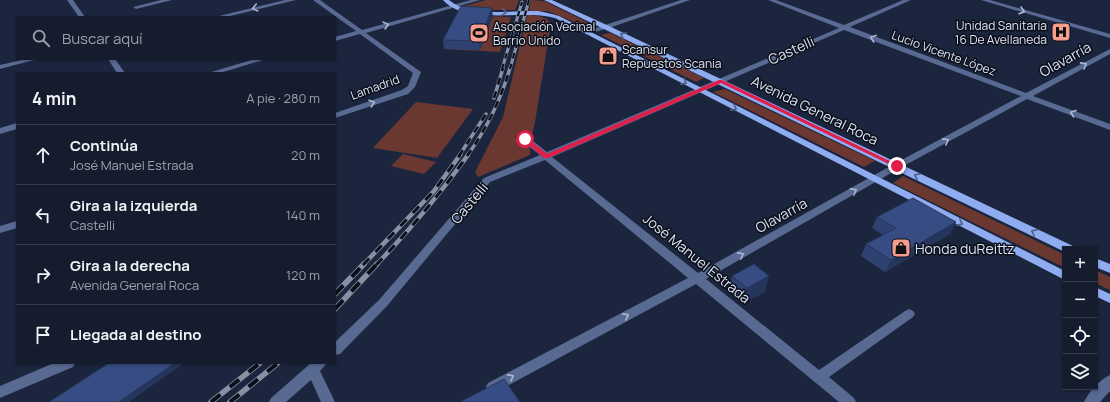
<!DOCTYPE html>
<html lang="es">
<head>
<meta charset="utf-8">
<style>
	body { margin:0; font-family:Manrope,sans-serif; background:#21293a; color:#f1f3f6 }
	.controls { position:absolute; right:12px; bottom:12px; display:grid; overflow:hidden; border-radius:0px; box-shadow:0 1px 3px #0004 }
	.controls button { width:36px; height:36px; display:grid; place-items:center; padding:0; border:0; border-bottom:1px solid #333a4a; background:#141c2e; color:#f1f3f6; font:20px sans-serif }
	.stop { position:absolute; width:12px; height:12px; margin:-9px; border:3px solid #e11d48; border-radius:50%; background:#fff }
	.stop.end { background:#e11d48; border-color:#fff; box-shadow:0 1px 4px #0008 }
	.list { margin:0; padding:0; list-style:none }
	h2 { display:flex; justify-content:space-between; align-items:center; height:52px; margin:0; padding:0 16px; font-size:17px }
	h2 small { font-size:13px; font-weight:400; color:#9da1aa }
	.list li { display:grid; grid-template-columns:26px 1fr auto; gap:12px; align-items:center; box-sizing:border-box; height:60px; padding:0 16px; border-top:1px solid #333a4a }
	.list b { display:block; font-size:15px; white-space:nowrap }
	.list p { margin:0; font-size:13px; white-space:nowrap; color:#9da1aa }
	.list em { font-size:13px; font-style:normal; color:#9da1aa }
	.icon { flex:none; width:22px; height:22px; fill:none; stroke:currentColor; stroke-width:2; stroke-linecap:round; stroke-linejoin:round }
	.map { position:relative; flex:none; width:1110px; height:402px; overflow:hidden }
	.search { position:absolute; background:#141c2e; box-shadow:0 1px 3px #0004; left:16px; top:16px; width:320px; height:44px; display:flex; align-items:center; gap:10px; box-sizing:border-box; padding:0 14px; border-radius:0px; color:#9da1aa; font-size:15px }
	.panel { position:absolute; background:#141c2e; box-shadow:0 1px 3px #0004; left:16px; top:72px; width:320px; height:292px; border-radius:0px }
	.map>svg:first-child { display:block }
	.green { fill:#6a3830 }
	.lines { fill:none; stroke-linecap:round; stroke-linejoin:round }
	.minor { fill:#586992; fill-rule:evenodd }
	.major { fill:#90acf0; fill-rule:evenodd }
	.rail-far3-casing { stroke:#8890a4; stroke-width:3 }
	.rail-far2-casing { stroke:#8890a4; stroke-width:3.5 }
	.rail-far1-casing { stroke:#8890a4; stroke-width:4.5 }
	.rail-casing { stroke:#8890a4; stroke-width:5.5 }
	.rail-far3 { stroke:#0a0f19; stroke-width:2; stroke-dasharray:5.5; stroke-linecap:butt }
	.rail-far2 { stroke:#0a0f19; stroke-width:2.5; stroke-dasharray:7; stroke-linecap:butt }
	.rail-far1 { stroke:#0a0f19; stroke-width:3; stroke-dasharray:9; stroke-linecap:butt }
	.rail { stroke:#0a0f19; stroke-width:4; stroke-dasharray:12; stroke-linecap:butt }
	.wall { fill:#2f4170 }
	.shaded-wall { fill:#26355b }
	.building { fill:#374c82; stroke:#26355b }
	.oneway { stroke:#aeb9d2 }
	.oneway2 { stroke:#4d5e84 }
	.route { fill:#e11d48 }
	.labels { text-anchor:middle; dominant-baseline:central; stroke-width:3; stroke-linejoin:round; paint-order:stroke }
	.far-poi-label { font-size:12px; fill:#dde4f4; stroke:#0a0f19; text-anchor:start }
	.far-street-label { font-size:12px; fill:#dde4f4; stroke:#0a0f19 }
	.street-label { font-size:14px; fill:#dde4f4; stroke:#0a0f19 }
	.poi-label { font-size:14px; fill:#dde4f4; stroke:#0a0f19; text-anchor:start }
</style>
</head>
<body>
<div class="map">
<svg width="1110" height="402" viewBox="0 0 1110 402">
	<rect width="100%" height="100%" fill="#1b253d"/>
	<g class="green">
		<polygon points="486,0 519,0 515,10 480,10 465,7 464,6"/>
		<polygon points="531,0 544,1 589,23 586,25 582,25 547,11 529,11"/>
		<polygon points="461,15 511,17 500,52 444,49"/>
		<path d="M527,15C536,15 545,16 551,23L535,122L532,135L525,130L520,131L515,137L530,148V155L478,177L475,172L503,117Z"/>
		<polygon points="610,33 704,78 696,82 601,35"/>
		<polygon points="725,89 875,161 864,167 713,92"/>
		<polygon points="416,102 473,109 437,158 373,148"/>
		<polygon points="403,154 436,162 424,174 391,166"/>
		<polygon points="903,176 1065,255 1065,268 893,183"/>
		<polygon points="1095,270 1110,277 1110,290 1095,283"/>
	</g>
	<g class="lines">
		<g class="minor">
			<polygon points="67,0 73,0 85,17 79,17"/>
			<polygon points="161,0 172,0 136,9 133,7"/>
			<polygon points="285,0 296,0 226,17 215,17"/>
			<polygon points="313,0 320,0 362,30 471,0 480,0 366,33 421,72 415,87 408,94 335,118 335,113 402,90 408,86 413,73 360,34 335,41 335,37 356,31"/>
			<polygon points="681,0 690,0 609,28 587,34 584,32"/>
			<path d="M768,0H776L844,25L903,0H911L850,27L1026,93L1110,49V54L1033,96L1110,124V130L1027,99L900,168L706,279L819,370L905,311L909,309L913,311L915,314L913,317L829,377L854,398L856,402H839L696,284L498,391L493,393L488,391L486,387L488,383L688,278L545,160L490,182L387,306L340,354L335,355V342L379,300L484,178L540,155L522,141L521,139L522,137H528L547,152L839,28ZM844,30L1021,96L894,164L698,273L552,157Z"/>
			<polygon points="981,0 990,0 1110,34 1110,38"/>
			<polygon points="26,59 38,59 0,69 0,65"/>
			<polygon points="108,59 115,59 125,73 117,73"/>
			<polygon points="255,59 266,59 220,73 208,73"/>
			<polygon points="17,123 17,129 0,134 0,128"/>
			<polygon points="17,221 17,228 0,233 0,226"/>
			<polygon points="54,363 75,363 73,367 0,398 0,386"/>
			<polygon points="311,363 327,363 320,371 335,402 321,402 311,380 286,402 269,402 271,398"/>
			<path d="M1110,375V391L1100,402H1084C1088,393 1100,379 1110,375Z"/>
		</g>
		<g class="major">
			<path d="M443,0H449C469,18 512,10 538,11C545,12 552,14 559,16L1065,271V280L555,18C523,9 466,26 443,0Z"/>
			<polygon points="544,0 552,0 609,26 1073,246 1075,249 1065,249 1065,252"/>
			<polygon points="1095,258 1110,264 1110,273 1095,267"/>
			<polygon points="1095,287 1110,294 1110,303 1095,296"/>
		</g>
		<g class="rail-far3-casing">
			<g id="rail-far3">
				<polyline points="502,69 522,2"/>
				<polyline points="510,69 529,0"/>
			</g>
		</g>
		<g class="rail-far2-casing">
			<g id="rail-far2">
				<polyline points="494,98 503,68"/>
				<polyline points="459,156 486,114"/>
				<path d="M467,156C486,130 501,99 510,68"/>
			</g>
		</g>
		<g class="rail-far1-casing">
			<g id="rail-far1">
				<polyline points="363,265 434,191 460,155"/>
				<path d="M376,265C410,230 440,194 468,155"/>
			</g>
		</g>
		<g class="rail-casing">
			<g id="rail">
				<polyline points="335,294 364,264"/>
				<polyline points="335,309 377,264"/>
				<polyline points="211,402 260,363"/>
				<polyline points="230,402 278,363"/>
			</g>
		</g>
		<use href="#rail-far3" class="rail-far3"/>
		<use href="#rail-far2" class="rail-far2"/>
		<use href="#rail-far1" class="rail-far1"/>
		<use href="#rail" class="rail"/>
	</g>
	<g class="wall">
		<polygon points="493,17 480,50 444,49 443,40"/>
		<polygon points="877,217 956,222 950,234 885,272 861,256 866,244 883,235 872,228"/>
		<polygon points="732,276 765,292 743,303 729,291"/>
	</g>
	<g class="shaded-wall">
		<polygon points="492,8 493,17 480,50 479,41"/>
		<polygon points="956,222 950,234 885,272 891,260"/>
		<polygon points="769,276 765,292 743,303 747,288"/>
		<polygon points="175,363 184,363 129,402 119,402"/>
	</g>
	<g class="building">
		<polygon points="461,6 492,8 479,41 443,40"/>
		<polygon points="913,198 956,222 891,260 866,244 896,228 877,217"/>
		<polygon points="754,264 769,276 747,288 732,276"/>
		<polygon points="109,363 175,363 119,402 49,402"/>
		<polygon points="504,379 520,402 460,402"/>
	</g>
	<defs><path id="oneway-chevron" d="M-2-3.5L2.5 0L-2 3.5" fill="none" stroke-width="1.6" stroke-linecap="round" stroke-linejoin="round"/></defs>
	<g class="oneway">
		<use href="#oneway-chevron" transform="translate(255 8) rotate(167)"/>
		<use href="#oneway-chevron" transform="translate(1022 11) rotate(16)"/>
		<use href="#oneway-chevron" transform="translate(386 25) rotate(-16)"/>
		<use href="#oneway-chevron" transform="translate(873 38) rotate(-160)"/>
		<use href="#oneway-chevron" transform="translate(1084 65) rotate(-29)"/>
		<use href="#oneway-chevron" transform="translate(372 103) rotate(-19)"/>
		<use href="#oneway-chevron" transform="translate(1073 113) rotate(-160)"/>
		<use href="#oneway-chevron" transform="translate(946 141) rotate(-28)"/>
		<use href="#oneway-chevron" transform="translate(854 191) rotate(-29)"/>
		<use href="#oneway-chevron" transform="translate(741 255) rotate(-29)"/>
		<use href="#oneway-chevron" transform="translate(626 316) rotate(-28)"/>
		<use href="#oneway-chevron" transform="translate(511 377) rotate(-28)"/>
	</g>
	<g class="oneway2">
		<use href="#oneway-chevron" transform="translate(504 12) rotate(1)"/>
		<use href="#oneway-chevron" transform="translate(623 35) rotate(-154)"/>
		<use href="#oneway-chevron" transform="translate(684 82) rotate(27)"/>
		<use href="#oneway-chevron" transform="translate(734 108) rotate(27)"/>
		<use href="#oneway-chevron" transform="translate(917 176) rotate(-154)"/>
		<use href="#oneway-chevron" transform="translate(960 223) rotate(27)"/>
		<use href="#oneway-chevron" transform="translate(1034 232) rotate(-154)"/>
	</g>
	<polygon class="route" points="719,80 722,80 900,166 895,167 721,83 548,158 544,158 522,139 527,138 547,154"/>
	<defs>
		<g id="hospital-square" transform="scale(1)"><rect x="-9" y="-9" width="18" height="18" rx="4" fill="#f59d8e" stroke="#0a0f19"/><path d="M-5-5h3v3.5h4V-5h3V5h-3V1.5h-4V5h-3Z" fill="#111"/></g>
		<g id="stadium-square" transform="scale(1)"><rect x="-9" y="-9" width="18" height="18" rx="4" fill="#f59d8e" stroke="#0a0f19"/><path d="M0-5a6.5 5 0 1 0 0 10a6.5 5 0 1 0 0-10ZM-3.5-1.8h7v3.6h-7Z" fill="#111"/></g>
		<g id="shop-square" transform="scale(1)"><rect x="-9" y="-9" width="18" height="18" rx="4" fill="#f59d8e" stroke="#0a0f19"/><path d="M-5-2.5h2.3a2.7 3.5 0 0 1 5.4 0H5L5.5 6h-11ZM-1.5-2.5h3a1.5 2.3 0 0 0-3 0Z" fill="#111"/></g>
	</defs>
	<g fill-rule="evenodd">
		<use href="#hospital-square" x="1061" y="32"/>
		<use href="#stadium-square" x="479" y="33"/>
		<use href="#shop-square" x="608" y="56"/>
		<use href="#shop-square" x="901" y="248"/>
	</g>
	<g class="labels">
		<g class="far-poi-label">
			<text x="1047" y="25" text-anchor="end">Unidad Sanitaria<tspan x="1047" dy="14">16 De Avellaneda</tspan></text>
			<text x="493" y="26">Asociación Vecinal<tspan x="493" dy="14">Barrio Unido</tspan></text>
			<text x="622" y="49">Scansur<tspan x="622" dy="14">Repuestos Scania</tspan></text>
		</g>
		<g class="far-street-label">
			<text transform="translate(944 53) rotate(20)">Lucio Vicente López</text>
			<text transform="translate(375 87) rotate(-20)">Lamadrid</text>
		</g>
		<g class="street-label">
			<text transform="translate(791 50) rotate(-24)">Castelli</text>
			<text transform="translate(1065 59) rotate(-29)">Olavarría</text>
			<text transform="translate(815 110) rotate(26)">Avenida General Roca</text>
			<text transform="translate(469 203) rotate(-50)">Castelli</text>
			<text transform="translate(781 215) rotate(-29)">Olavarría</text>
			<text transform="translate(697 258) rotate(39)">José Manuel Estrada</text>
		</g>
		<g class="poi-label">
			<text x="915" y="248">Honda duReittz</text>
		</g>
	</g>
</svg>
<div class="controls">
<button>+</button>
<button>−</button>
<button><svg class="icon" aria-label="locate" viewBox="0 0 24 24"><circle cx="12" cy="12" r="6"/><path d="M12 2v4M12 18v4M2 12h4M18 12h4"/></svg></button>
<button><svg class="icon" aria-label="layers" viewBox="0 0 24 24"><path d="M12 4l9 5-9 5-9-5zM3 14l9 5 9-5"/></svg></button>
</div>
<div class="stop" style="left:525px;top:139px"></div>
<div class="stop end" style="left:897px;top:166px"></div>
<div class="search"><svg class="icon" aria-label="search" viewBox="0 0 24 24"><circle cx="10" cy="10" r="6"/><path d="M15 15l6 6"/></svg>Buscar aquí</div>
<section class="panel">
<h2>4 min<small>A pie · 280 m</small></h2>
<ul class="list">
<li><svg class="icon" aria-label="ahead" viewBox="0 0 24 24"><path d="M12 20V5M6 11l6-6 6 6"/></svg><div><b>Continúa</b><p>José Manuel Estrada</p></div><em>20 m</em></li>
<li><svg class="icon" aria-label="left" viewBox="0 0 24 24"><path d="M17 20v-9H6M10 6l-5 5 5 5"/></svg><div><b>Gira a la izquierda</b><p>Castelli</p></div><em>140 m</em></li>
<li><svg class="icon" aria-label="right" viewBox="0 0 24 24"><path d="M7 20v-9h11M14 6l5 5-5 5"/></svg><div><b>Gira a la derecha</b><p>Avenida General Roca</p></div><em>120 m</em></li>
<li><svg class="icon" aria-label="arrive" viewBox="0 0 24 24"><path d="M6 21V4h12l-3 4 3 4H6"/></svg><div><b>Llegada al destino</b></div></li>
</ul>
</section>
</div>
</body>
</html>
